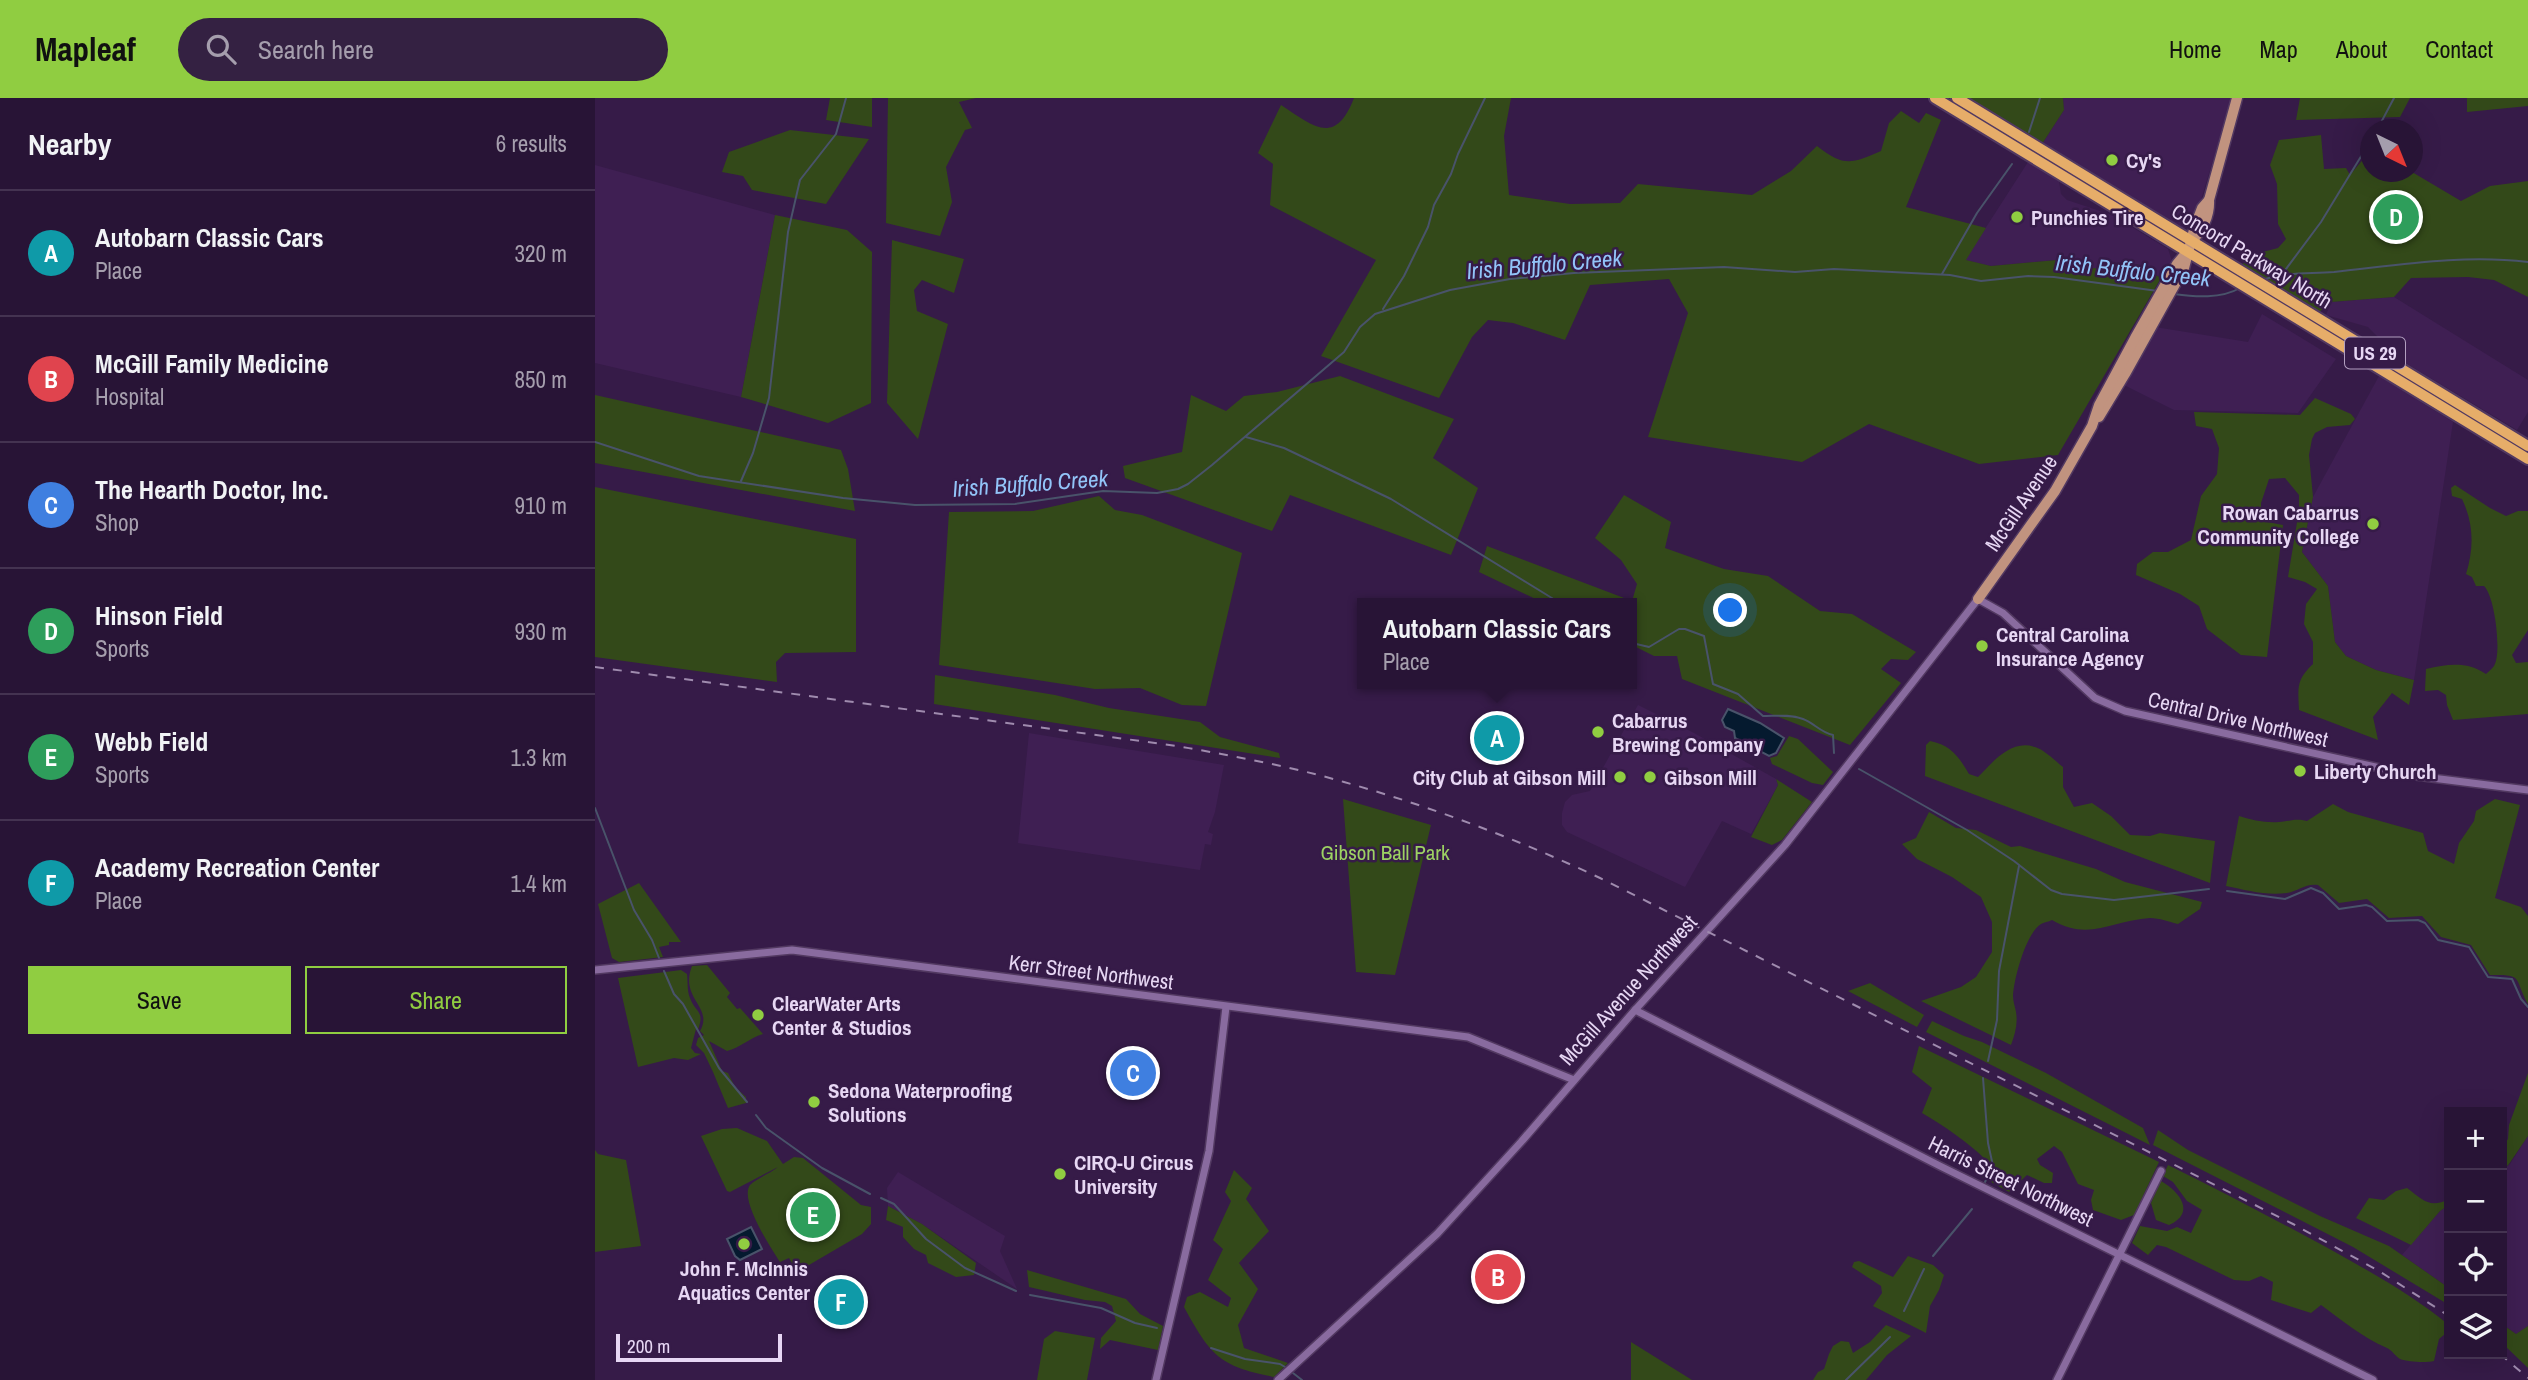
<!DOCTYPE html>
<html lang="en">
<head>
<meta charset="utf-8">
<style>
	body { margin:0; font-family:"Archivo Narrow",sans-serif; background:#342142; color:#f1f3f6 }
	.controls { position:absolute; right:21px; bottom:21px; display:grid; overflow:hidden; border-radius:0px; box-shadow:0 7px 28px #0002 }
	.controls button { width:63px; height:63px; display:grid; place-items:center; padding:0; border:0; border-bottom:2px solid #443351; background:#281436; color:#f1f3f6; font:35px sans-serif }
	.compass { position:absolute; left:1765px; top:21px; width:63px; height:63px; border-radius:50%; background:#281436; box-shadow:0 7px 28px #0002; rotate:137deg }
	.scale { position:absolute; left:21px; bottom:18px; width:166px; box-sizing:border-box; padding-left:7px; border:4px solid #e7d7f4; border-top:0; font-size:19px; line-height:24px; white-space:nowrap; color:#e7d7f4; -webkit-text-stroke:5px #361b48; paint-order:stroke }
	.you { position:absolute; left:1136px; top:513px; width:24px; height:24px; margin:-18px; border:5px solid #fff; border-radius:50%; background:#1a73e8; box-shadow:0 0 0 10px #1a73e833 }
	.badge { display:grid; place-items:center; width:46px; height:46px; border-radius:50%; background:#90cd41; color:#fff; font-size:23px; font-weight:700 }
	.pin { position:absolute; translate:-50% -50%; border:4px solid #fff; box-shadow:0 2px 7px #0006 }
	.popup { position:absolute; left:762px; top:500px; width:280px; height:91px; box-sizing:border-box; display:grid; place-content:center; border-radius:0px; background:#281436; filter:drop-shadow(0 2px 5px #0005); font-size:23px; white-space:nowrap; color:#a59ead }
	.popup b { font-size:26px; color:#f1f3f6 }
	.popup::after { content:''; position:absolute; left:50%; top:100%; margin-left:-14px; border:14px solid transparent; border-top-color:#281436 }
	.list { margin:0; padding:0; list-style:none }
	h2 { display:flex; justify-content:space-between; align-items:center; height:91px; margin:0; padding:0 28px; font-size:30px }
	h2 small { font-size:23px; font-weight:400; color:#a59ead }
	.list li { display:grid; grid-template-columns:46px 1fr auto; gap:21px; align-items:center; box-sizing:border-box; height:126px; padding:0 28px; border-top:2px solid #443351 }
	.list b { display:block; font-size:26px; white-space:nowrap }
	.list p { margin:0; font-size:23px; white-space:nowrap; color:#a59ead }
	.list em { font-size:23px; font-style:normal; color:#a59ead }
	.actions { display:flex; gap:14px; padding:21px 28px }
	.actions a { flex:1; padding:16px 0; border:2px solid #90cd41; border-radius:0px; text-align:center; font-size:24px; color:#90cd41 }
	.actions .main { background:#90cd41; color:#111 }
	.icon { flex:none; width:38px; height:38px; fill:none; stroke:currentColor; stroke-width:2; stroke-linecap:round; stroke-linejoin:round }
	.map { position:relative; flex:none; width:1933px; height:1282px; overflow:hidden }
	header { display:flex; align-items:center; gap:42px; box-sizing:border-box; height:98px; padding:0 35px; background:#90cd41; color:#111 }
	header strong { font-size:33px }
	nav { display:flex; gap:38px; margin-inline-start:auto; font-size:24px }
	.search { width:490px; height:63px; background:#342142; display:flex; align-items:center; gap:18px; box-sizing:border-box; padding:0 24px; border-radius:38px; color:#a59ead; font-size:26px }
	main { display:flex }
	aside { flex:1; background:#281436 }
	.map>svg:first-child { display:block }
	.built { fill:#3f1f53 }
	.green { fill:#334919 }
	.water { fill:#051a2f; stroke:#49536a; stroke-width:2 }
	.lines { fill:none; stroke-linecap:round; stroke-linejoin:round }
	.stream { stroke:#49536a; stroke-width:2 }
	.minor-casing { stroke:#523961; stroke-width:10 }
	.major-casing { stroke:#523961; stroke-width:13 }
	.highway-casing { stroke:#523961; stroke-width:14 }
	.minor { stroke:#896b9f; stroke-width:7 }
	.major { stroke:#c1937f; stroke-width:10 }
	.highway { stroke:#e6ad69; stroke-width:10 }
	.rail { stroke:#9f8bae; stroke-width:2; stroke-dasharray:9 9; stroke-linecap:butt }
	.poi-dot { fill:#90cd41; stroke:#361b48; stroke-width:2.5 }
	.labels { text-anchor:middle; dominant-baseline:central; stroke-width:5; stroke-linejoin:round; paint-order:stroke }
	.shield { fill:#361b48; stroke:#b29fc0; stroke-width:2 }
	.shield-label { font-size:19px; font-weight:bold; fill:#e7d7f4 }
	.poi-label { font-size:21px; font-weight:bold; fill:#e7d7f4; stroke:#361b48; text-anchor:start }
	.street-label { font-size:21px; fill:#e7d7f4; stroke:#361b48 }
	.park-label { font-size:21px; fill:#9dd263; stroke:#361b48 }
	.water-label { font-size:23px; font-style:italic; fill:#92c4f8; stroke:#361b48 }
</style>
</head>
<body>
<header>
<strong>Mapleaf</strong>
<div class="search"><svg class="icon" aria-label="search" viewBox="0 0 24 24"><circle cx="10" cy="10" r="6"/><path d="M15 15l6 6"/></svg>Search here</div>
<nav><a>Home</a><a>Map</a><a>About</a><a>Contact</a></nav>
</header>
<main>
<aside>
<h2>Nearby<small>6 results</small></h2>
<ul class="list">
<li><span class="badge" style="background:#0f9aa8">A</span><div><b>Autobarn Classic Cars</b><p>Place</p></div><em>320 m</em></li>
<li><span class="badge" style="background:#e0444e">B</span><div><b>McGill Family Medicine</b><p>Hospital</p></div><em>850 m</em></li>
<li><span class="badge" style="background:#3f7fe0">C</span><div><b>The Hearth Doctor, Inc.</b><p>Shop</p></div><em>910 m</em></li>
<li><span class="badge" style="background:#2e9e5b">D</span><div><b>Hinson Field</b><p>Sports</p></div><em>930 m</em></li>
<li><span class="badge" style="background:#2e9e5b">E</span><div><b>Webb Field</b><p>Sports</p></div><em>1.3 km</em></li>
<li><span class="badge" style="background:#0f9aa8">F</span><div><b>Academy Recreation Center</b><p>Place</p></div><em>1.4 km</em></li>
</ul>
<div class="actions"><a class="main">Save</a><a>Share</a></div>
</aside>
<div class="map">
<svg width="1933" height="1282" viewBox="0 0 1933 1282">
	<rect width="100%" height="100%" fill="#361b48"/>
	<g class="built">
		<polygon points="1468,0 1637,0 1602,115 1593,128 1586,132 1447,46 1469,12"/>
		<polygon points="1433,64 1464,83 1466,96 1472,102 1517,117 1573,151 1577,163 1566,180 1543,167 1536,176 1521,169 1484,171 1462,162 1396,168 1370,162"/>
		<polygon points="0,67 180,117 146,299 0,265"/>
		<polygon points="1799,199 1933,282 1933,314 1922,332 1784,249 1787,243 1773,229 1731,217 1736,204"/>
		<polygon points="1667,216 1741,261 1703,315 1579,312 1529,287 1560,229 1653,244"/>
		<polygon points="1784,278 1858,324 1819,582 1781,572 1751,558 1740,544 1733,488 1707,454 1718,399"/>
		<polygon points="1043,607 1099,635 1181,681 1183,687 1156,736 1127,723 1090,789 972,734 967,727 967,715 970,704 977,697 995,693"/>
		<polygon points="434,635 629,667 620,714 613,734 618,736 616,747 610,746 605,772 423,745"/>
		<polygon points="1933,1038 1933,1228 1921,1236 1907,1226 1907,1073 1915,1066"/>
		<polygon points="303,1074 410,1138 405,1153 422,1191 327,1126 293,1108 292,1090"/>
		<polygon points="1854,1107 1854,1190 1807,1157 1845,1113"/>
	</g>
	<g class="green">
		<polygon points="235,0 277,0 277,29 231,22"/>
		<polygon points="293,0 381,0 364,4 377,30 370,32 351,69 357,104 345,138 291,125"/>
		<path d="M759,0H916L909,38L914,97L975,106L1025,105L1043,86L1157,97L1196,73L1222,48C1249,69 1256,66 1286,53L1294,25L1306,13L1324,25L1331,15L1346,22L1311,109L1391,130L1371,162L1396,168L1462,162L1484,171L1521,169L1535,176L1542,166L1566,180L1463,357L1384,366L1274,326L1207,364L1053,339L1093,215L1074,181L995,187L970,242L918,225L893,222L877,239L844,300L726,258L781,162L675,107L678,66L663,55L686,7C718,28 740,49 759,0Z"/>
		<polygon points="1372,0 1468,0 1469,12 1447,46"/>
		<polygon points="1705,0 1815,0 1805,19 1701,22"/>
		<polygon points="1872,0 1933,0 1933,8 1872,14"/>
		<polygon points="195,32 274,41 231,106 157,92 148,78 127,74 134,54"/>
		<polygon points="1726,37 1729,71 1751,70 1755,77 1775,53 1776,74 1817,74 1866,103 1895,88 1933,83 1933,199 1899,182 1873,179 1816,180 1799,199 1736,204 1723,215 1645,168 1660,156 1683,150 1691,141 1683,126 1682,86 1675,67 1684,42"/>
		<polygon points="180,117 252,132 277,154 276,305 233,325 146,299"/>
		<polygon points="297,142 369,161 359,195 327,182 319,192 322,213 353,226 323,341 292,305"/>
		<polygon points="745,278 859,321 838,360 883,390 856,457 695,397 677,433 530,380 528,368 587,354 596,297 631,313 649,298 682,294"/>
		<polygon points="0,297 246,352 253,371 260,413 0,365"/>
		<path d="M1720,300L1756,316L1760,321L1755,327L1732,329L1720,335L1717,341L1714,357L1718,399L1707,454L1733,488L1740,544L1751,558L1781,572L1819,582L1814,607L1797,595L1778,619L1783,642L1704,612C1703,589 1701,582 1718,566V544L1709,526L1711,506L1722,491L1710,484L1693,479L1704,412V397L1690,380L1674,381L1666,405V418L1672,424L1688,427L1672,559L1646,557L1634,548L1612,531L1604,508L1585,496L1541,477L1542,466L1558,454H1573L1596,442L1606,398L1622,376L1624,350L1617,331L1601,328L1599,314L1705,317Z"/>
		<path d="M1860,387L1895,410L1911,418L1923,413H1933V532L1917,557L1921,565L1933,564V616L1858,622L1852,607L1851,597L1843,592L1830,593L1831,571C1853,566 1872,563 1891,576C1894,573 1897,571 1899,568C1907,556 1900,498 1889,488H1881L1877,479L1871,476C1879,450 1879,426 1867,401L1857,398L1856,390Z"/>
		<polygon points="0,389 261,441 261,554 190,555 181,564 182,584 0,559"/>
		<polygon points="1029,397 1076,424 1070,450 1129,471 1173,478 1225,513 1257,516 1321,554 1313,562 1296,561 1286,571 1306,585 1255,647 1087,581 1082,558 1059,558 1037,547 1037,505 949,505 884,474 892,448 1037,503 1042,486 1026,462 1000,440"/>
		<polygon points="504,398 520,412 547,417 647,455 611,608 587,607 545,590 500,591 344,567 354,414 438,413"/>
		<polygon points="340,577 460,597 514,610 605,624 625,639 684,655 685,660 339,606"/>
		<polygon points="1194,638 1203,641 1238,674 1228,687 1217,685 1177,666 1175,660 1182,658"/>
		<path d="M1335,643C1356,647 1364,659 1374,676L1383,679C1398,664 1416,641 1440,649C1450,652 1460,663 1468,669V689L1479,709L1497,705L1516,718L1535,737L1555,738L1565,735L1620,743L1615,785L1330,678L1331,647Z"/>
		<polygon points="1181,681 1217,704 1187,742 1177,747 1156,739 1183,687"/>
		<polygon points="748,701 836,727 800,877 761,874"/>
		<path d="M1900,701L1925,707L1900,800L1926,809L1933,818V906C1918,879 1930,877 1895,877L1876,847L1846,839L1827,818L1794,820L1772,801L1744,805L1723,787C1711,785 1703,793 1692,795C1671,798 1651,792 1631,788L1644,718C1657,722 1670,725 1684,724C1695,723 1701,720 1712,723L1738,706L1753,714L1828,735L1833,753L1859,766L1864,745L1879,723L1881,713Z"/>
		<path d="M1334,714L1361,730L1381,732L1416,749L1425,748L1501,771L1530,784L1607,804L1605,811L1583,826C1575,824 1564,820 1555,820C1518,822 1494,844 1457,822C1453,824 1450,824 1446,826C1431,835 1419,880 1418,898C1418,903 1420,909 1421,914C1423,926 1420,936 1416,947L1326,903L1366,889L1381,879L1397,854V824L1386,799L1357,779L1322,761L1307,746L1321,740Z"/>
		<polygon points="44,785 86,844 74,844 74,847 64,849 68,859 24,864 17,860 3,806"/>
		<path d="M112,867L135,895L132,899L142,911L145,910L168,936C156,939 145,950 132,953L114,943L127,973L133,975L140,989L151,999V1005L133,1010L118,974L109,955L101,947L103,940L109,937L105,933C119,908 84,901 97,868Z"/>
		<path d="M86,872L92,876C93,884 92,893 95,900C101,916 110,912 103,932L101,931L96,950L100,955L106,956L93,962L79,960L43,969L23,880Z"/>
		<polygon points="1275,885 1329,917 1322,929 1253,893"/>
		<polygon points="1337,923 1369,938 1387,944 1451,975 1548,1030 1555,1047 1331,934"/>
		<path d="M1324,948L1564,1064L1539,1117L1526,1122L1498,1112L1496,1102L1499,1092L1483,1086L1467,1054L1459,1048L1442,1061L1445,1067L1458,1075L1457,1085H1449L1432,1077L1414,1094L1387,1079L1391,1062C1373,1044 1349,1028 1327,1015L1337,990L1317,974Z"/>
		<polygon points="1933,975 1933,1038 1914,1066 1907,1073 1907,1050 1913,1041 1914,1027"/>
		<path d="M142,1030L172,1043L188,1066L199,1059L208,1060L266,1107L276,1109V1126L267,1136L202,1174L194,1160L185,1164C176,1150 144,1102 155,1087C162,1080 176,1075 183,1069L135,1094L132,1093L106,1038L127,1031Z"/>
		<polygon points="1563,1032 1593,1052 1725,1118 1794,1148 1854,1190 1854,1207 1758,1149 1558,1047"/>
		<polygon points="0,1052 3,1056 31,1062 46,1148 0,1154"/>
		<path d="M1573,1067C1626,1093 1679,1121 1731,1149C1774,1173 1816,1196 1854,1227V1239L1850,1236L1844,1241L1839,1263C1831,1265 1813,1264 1805,1261C1800,1258 1797,1252 1792,1250C1767,1239 1748,1223 1726,1207L1716,1215L1676,1202L1678,1184L1666,1178L1654,1183L1639,1182L1571,1149L1562,1147L1553,1157L1537,1145L1545,1128L1572,1133L1582,1129L1596,1135L1607,1112L1592,1103L1578,1084L1568,1078Z"/>
		<path d="M639,1072L657,1090L651,1101L674,1133L644,1165L663,1191L643,1227L649,1250L693,1265L679,1279C624,1268 616,1258 589,1209L592,1199L605,1194L633,1209L636,1200L613,1182L628,1151L618,1142L636,1103L630,1094Z"/>
		<path d="M1566,1083C1585,1094 1601,1115 1574,1127L1561,1122L1556,1105Z"/>
		<path d="M1812,1090C1828,1102 1835,1111 1854,1101V1107L1845,1113L1816,1147L1761,1120L1774,1100L1789,1102L1801,1093Z"/>
		<polygon points="293,1108 327,1126 381,1165 379,1177 361,1179 333,1165 331,1157 319,1151 308,1139 308,1129 291,1122"/>
		<polygon points="1313,1158 1338,1167 1349,1177 1344,1192 1335,1208 1331,1235 1278,1208 1287,1195 1286,1188 1257,1169 1259,1164 1264,1163 1298,1179"/>
		<polygon points="432,1172 531,1201 545,1216 568,1228 563,1252 515,1242 505,1251 506,1240 521,1223 517,1208 510,1204 490,1202 434,1189"/>
		<polygon points="1907,1226 1921,1236 1933,1228 1933,1270 1907,1245"/>
		<polygon points="1291,1227 1316,1238 1292,1257 1271,1282 1218,1282 1223,1274 1229,1271 1234,1256 1238,1248 1246,1243 1254,1244 1258,1255 1275,1244"/>
		<polygon points="460,1233 500,1240 492,1282 442,1282 449,1241"/>
		<polygon points="1036,1244 1097,1282 1036,1282"/>
	</g>
	<g class="water">
		<polygon points="1133,611 1165,625 1189,640 1181,655 1174,658 1140,640 1139,633 1130,629 1127,622"/>
		<polygon points="156,1129 167,1151 145,1162 140,1158 132,1141"/>
	</g>
	<g class="lines">
		<g class="stream">
			<polyline points="1782,32 1799,0"/>
			<polyline points="1434,34 1445,0"/>
			<polyline points="1688,175 1726,124 1776,42"/>
			<polyline points="1347,176 1382,115 1417,66"/>
			<path d="M1670,181C1693,174 1715,176 1739,174C1804,167 1868,156 1933,164"/>
			<path d="M1579,196C1600,199 1626,201 1645,190"/>
			<polyline points="788,211 809,178 833,129 839,107 856,76 863,56 890,0"/>
			<polyline points="651,339 689,350 796,401 965,505"/>
			<polyline points="0,344 104,378 248,400 320,407 420,406 508,393 562,395 583,391 593,386 617,367 749,254 765,229 780,216 855,192 915,181 979,175 1129,169 1200,174 1239,171 1355,177 1386,183 1433,178 1459,179 1563,193"/>
			<polyline points="146,383 158,355 174,300 193,134 205,82 241,36 251,0"/>
			<path d="M1037,545L1054,549L1084,531H1090L1109,538L1118,586L1143,596L1168,618C1181,618 1194,616 1208,621C1219,625 1225,634 1238,637L1239,655"/>
			<polyline points="1264,671 1372,732 1419,763 1456,792 1467,796 1519,802 1614,791"/>
			<polyline points="0,710 39,812 57,842 64,860"/>
			<polyline points="1632,793 1690,801 1716,790 1728,795 1744,811 1771,807 1777,809 1792,823 1823,822 1830,825 1843,842 1874,849 1893,879 1917,881 1926,901 1933,909"/>
			<polyline points="69,873 79,896 88,906 124,970 152,1004"/>
			<polyline points="1393,963 1402,922 1404,873 1424,768"/>
			<polyline points="1388,980 1393,1045 1398,1068 1390,1084"/>
			<polyline points="161,1017 171,1030 227,1070 275,1096"/>
			<polyline points="286,1100 299,1106 331,1141 370,1170 421,1193"/>
			<polyline points="1338,1158 1377,1111"/>
			<polyline points="435,1197 506,1210 540,1225 562,1230"/>
			<polyline points="1309,1213 1329,1171"/>
			<polyline points="616,1250 650,1261 685,1266 690,1269"/>
			<polyline points="698,1275 707,1282"/>
			<polyline points="1251,1282 1295,1239"/>
		</g>
		<g class="minor-casing">
			<g id="minor">
				<polyline points="0,872 197,852 873,939 979,982"/>
				<polyline points="1040,912 1345,1068 1778,1282"/>
				<polyline points="561,1282 614,1053 631,909"/>
				<polyline points="683,1282 842,1136 926,1044 1040,912 1190,747 1383,501 1408,515 1500,600 1530,613 1821,678 1933,692"/>
				<polyline points="1462,1282 1566,1073"/>
			</g>
		</g>
		<g class="major-casing">
			<g id="major">
				<path d="M1597,143C1608,131 1615,118 1614,102L1642,0"/>
				<polyline points="1504,319 1530,276 1589,170 1600,128 1607,110 1614,102"/>
				<polyline points="1383,501 1460,393 1497,328 1504,307 1540,240 1582,166 1592,154"/>
			</g>
		</g>
		<g class="highway-casing">
			<g id="highway">
				<polyline points="1340,0 1933,361"/>
				<polyline points="1362,0 1933,348"/>
			</g>
		</g>
		<use href="#minor" class="minor"/>
		<use href="#major" class="major"/>
		<use href="#highway" class="highway"/>
		<g class="rail">
			<path d="M0,569L582,648C638,658 694,668 749,684C837,709 922,741 1005,780L1698,1126L1784,1173L1854,1218"/>
			<polyline points="1905,1256 1933,1280"/>
		</g>
	</g>
	<g class="poi-dot">
		<circle cx="1517" cy="62" r="7"/>
		<circle cx="1422" cy="119" r="7"/>
		<circle cx="1778" cy="426" r="7"/>
		<circle cx="1387" cy="548" r="7"/>
		<circle cx="1003" cy="634" r="7"/>
		<circle cx="1705" cy="673" r="7"/>
		<circle cx="1025" cy="679" r="7"/>
		<circle cx="1055" cy="679" r="7"/>
		<circle cx="163" cy="917" r="7"/>
		<circle cx="219" cy="1004" r="7"/>
		<circle cx="465" cy="1076" r="7"/>
		<circle cx="149" cy="1146" r="7"/>
	</g>
	<g class="labels">
		<rect class="shield" x="1750" y="239.5" width="60" height="31" rx="5"/>
		<g class="shield-label">
			<text x="1780" y="255">US 29</text>
		</g>
		<g class="poi-label">
			<text x="1531" y="62">Cy's</text>
			<text x="1436" y="119">Punchies Tire</text>
			<text x="1764" y="414" text-anchor="end">Rowan Cabarrus<tspan x="1764" dy="24">Community College</tspan></text>
			<text x="1401" y="536">Central Carolina<tspan x="1401" dy="24">Insurance Agency</tspan></text>
			<text x="1017" y="622">Cabarrus<tspan x="1017" dy="24">Brewing Company</tspan></text>
			<text x="1719" y="673">Liberty Church</text>
			<text x="1011" y="679" text-anchor="end">City Club at Gibson Mill</text>
			<text x="1069" y="679">Gibson Mill</text>
			<text x="177" y="905">ClearWater Arts<tspan x="177" dy="24">Center &amp; Studios</tspan></text>
			<text x="233" y="992">Sedona Waterproofing<tspan x="233" dy="24">Solutions</tspan></text>
			<text x="479" y="1064">CIRQ-U Circus<tspan x="479" dy="24">University</tspan></text>
			<text x="149" y="1170" text-anchor="middle">John F. McInnis<tspan x="149" dy="24">Aquatics Center</tspan></text>
		</g>
		<g class="street-label">
			<text transform="translate(1657 158) rotate(31)">Concord Parkway North</text>
			<text transform="translate(1426 405) rotate(-56)">McGill Avenue</text>
			<text transform="translate(1643 621) rotate(13)">Central Drive Northwest</text>
			<text transform="translate(496 874) rotate(7)">Kerr Street Northwest</text>
			<text transform="translate(1033 892) rotate(-48)">McGill Avenue Northwest</text>
			<text transform="translate(1416 1083) rotate(26)">Harris Street Northwest</text>
		</g>
		<g class="park-label">
			<text x="790" y="754">Gibson Ball Park</text>
		</g>
		<g class="water-label">
			<text transform="translate(949 166) rotate(-5)">Irish Buffalo Creek</text>
			<text transform="translate(1538 172) rotate(6)">Irish Buffalo Creek</text>
			<text transform="translate(435 385) rotate(-4)">Irish Buffalo Creek</text>
		</g>
	</g>
</svg>
<div class="controls">
<button>+</button>
<button>−</button>
<button><svg class="icon" aria-label="locate" viewBox="0 0 24 24"><circle cx="12" cy="12" r="6"/><path d="M12 2v4M12 18v4M2 12h4M18 12h4"/></svg></button>
<button><svg class="icon" aria-label="layers" viewBox="0 0 24 24"><path d="M12 4l9 5-9 5-9-5zM3 14l9 5 9-5"/></svg></button>
</div>
<svg class="compass" viewBox="-18 -18 36 36"><path d="M0-13l5 13h-10z" fill="#e53935"/><path d="M0 13l5-13h-10z" fill="#a59ead"/></svg>
<div class="scale">200 m</div>
<div class="you"></div>
<div class="pin badge" style="left:902px;top:640px;background:#0f9aa8">A</div>
<div class="popup"><b>Autobarn Classic Cars</b>Place</div>
<div class="pin badge" style="left:903px;top:1179px;background:#e0444e">B</div>
<div class="pin badge" style="left:538px;top:975px;background:#3f7fe0">C</div>
<div class="pin badge" style="left:1801px;top:119px;background:#2e9e5b">D</div>
<div class="pin badge" style="left:218px;top:1117px;background:#2e9e5b">E</div>
<div class="pin badge" style="left:246px;top:1204px;background:#0f9aa8">F</div>
</div>
</main>
</body>
</html>
